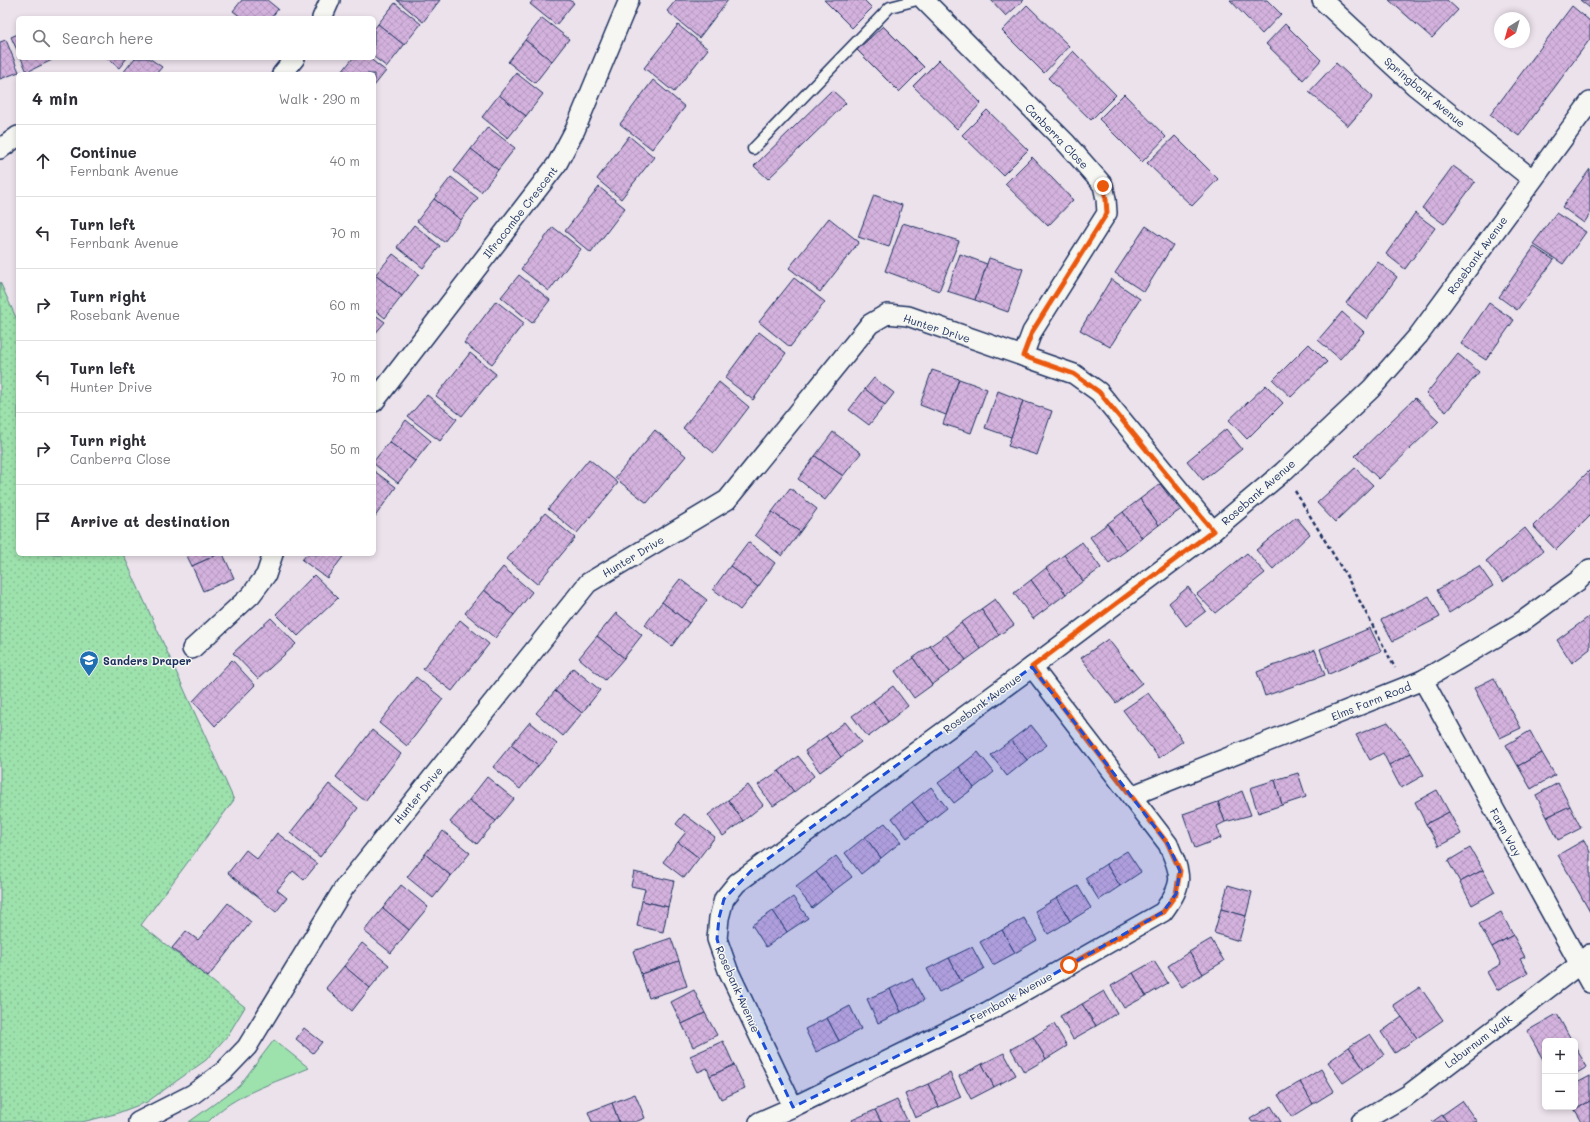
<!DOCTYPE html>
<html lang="en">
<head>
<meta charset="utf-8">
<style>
	body { margin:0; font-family:Mali,sans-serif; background:#f2f2f3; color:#2b2b33 }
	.controls { position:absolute; right:12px; bottom:12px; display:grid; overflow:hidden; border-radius:6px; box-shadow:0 2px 6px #0003 }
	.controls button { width:36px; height:36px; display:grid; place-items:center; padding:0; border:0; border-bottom:1px solid #e1e1e2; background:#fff; color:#2b2b33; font:20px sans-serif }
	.compass { position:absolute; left:1494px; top:12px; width:36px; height:36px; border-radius:50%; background:#fff; box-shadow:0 2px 6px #0003; rotate:217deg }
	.stop { position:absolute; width:12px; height:12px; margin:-9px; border:3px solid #ea580c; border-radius:50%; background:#fff }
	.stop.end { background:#ea580c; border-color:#fff; box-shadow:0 1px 4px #0008 }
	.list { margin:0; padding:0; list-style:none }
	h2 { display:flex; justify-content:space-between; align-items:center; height:52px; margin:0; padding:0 16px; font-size:17px }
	h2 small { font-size:13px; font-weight:400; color:#7c7c81 }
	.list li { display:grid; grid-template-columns:26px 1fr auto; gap:12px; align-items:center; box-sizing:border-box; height:72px; padding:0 16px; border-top:1px solid #e1e1e2 }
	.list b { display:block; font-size:15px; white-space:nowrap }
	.list p { margin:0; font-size:13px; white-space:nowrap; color:#7c7c81 }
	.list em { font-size:13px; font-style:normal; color:#7c7c81 }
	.icon { flex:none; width:22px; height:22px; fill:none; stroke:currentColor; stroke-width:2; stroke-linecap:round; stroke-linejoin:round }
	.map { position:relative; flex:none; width:1590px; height:1122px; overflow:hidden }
	.search { position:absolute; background:#fff; box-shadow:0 2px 6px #0003; left:16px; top:16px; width:360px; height:44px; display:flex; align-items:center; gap:10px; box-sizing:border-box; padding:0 14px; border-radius:6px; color:#7c7c81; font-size:15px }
	.panel { position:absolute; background:#fff; box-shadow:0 2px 6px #0003; left:16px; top:72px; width:360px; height:484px; border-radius:6px }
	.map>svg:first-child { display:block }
	.grass { fill:#9de1ac; stroke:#5c8885 }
	.park { fill:url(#park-dots); stroke:#5c8885 }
	.building { fill:url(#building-cross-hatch); stroke:#1b2f5e }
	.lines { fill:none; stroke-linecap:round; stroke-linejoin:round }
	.lane-casing { stroke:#1b2f5e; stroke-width:13 }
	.street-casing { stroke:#1b2f5e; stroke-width:22 }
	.path { stroke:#1b2f5e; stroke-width:2.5; stroke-dasharray:4 3; stroke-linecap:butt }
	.lane { stroke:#f6f6f2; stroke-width:10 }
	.street { stroke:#f6f6f2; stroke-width:19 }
	.route { stroke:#ea580c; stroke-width:5 }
	.marked { fill:#1d4ed8; fill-opacity:0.2; stroke:#1d4ed8; stroke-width:3; stroke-dasharray:8 5; stroke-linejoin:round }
	.labels { text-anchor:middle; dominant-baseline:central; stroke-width:3; stroke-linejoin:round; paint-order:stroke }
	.street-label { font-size:11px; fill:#1b2f5e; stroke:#f6f6f2 }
	.poi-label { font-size:11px; font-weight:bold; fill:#1b2f5e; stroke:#f6f6f2; text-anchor:start }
</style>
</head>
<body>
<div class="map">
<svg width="1590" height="1122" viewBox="0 0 1590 1122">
	<defs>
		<pattern id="park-dots" width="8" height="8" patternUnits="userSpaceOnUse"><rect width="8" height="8" fill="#9de1ac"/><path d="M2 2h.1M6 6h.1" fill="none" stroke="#87c196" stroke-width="1.8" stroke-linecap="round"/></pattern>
		<pattern id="building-cross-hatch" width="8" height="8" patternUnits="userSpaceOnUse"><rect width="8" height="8" fill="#d3b2dd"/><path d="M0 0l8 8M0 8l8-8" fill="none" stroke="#b599c0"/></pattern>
	</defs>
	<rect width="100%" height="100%" fill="#ece2ec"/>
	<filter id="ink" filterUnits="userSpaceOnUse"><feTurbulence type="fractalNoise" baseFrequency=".025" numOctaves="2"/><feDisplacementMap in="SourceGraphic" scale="8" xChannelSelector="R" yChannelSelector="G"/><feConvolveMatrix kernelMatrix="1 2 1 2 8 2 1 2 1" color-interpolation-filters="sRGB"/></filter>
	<g filter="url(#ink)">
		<path class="grass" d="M274,1040L309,1068C275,1083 233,1094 208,1122H189L239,1086Z"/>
		<polygon class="park" points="0,282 18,322 18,554 123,554 234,800 141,925 245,1007 228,1035 206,1060 147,1102 115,1114 82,1122 0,1122"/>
		<g class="building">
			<polygon points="242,0 267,0 278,9 271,18 242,18 233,11"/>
			<polygon points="397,0 440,0 423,22"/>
			<polygon points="533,0 569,0 574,3 556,25 530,4"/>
			<polygon points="676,0 728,0 699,38 667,11"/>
			<polygon points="824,0 864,0 872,8 852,28"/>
			<polygon points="991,0 1024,0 1006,16"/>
			<polygon points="1230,0 1267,0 1281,14 1262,34"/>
			<polygon points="1389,0 1447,0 1458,10 1432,38"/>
			<polygon points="1580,0 1590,0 1590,8"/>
			<polygon points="395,3 421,24 404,45 378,24"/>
			<polygon points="1027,5 1069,46 1044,73 1002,31"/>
			<polygon points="1572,6 1590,21 1590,39 1519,136 1490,115"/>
			<polygon points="542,18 569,39 552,61 525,40"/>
			<polygon points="378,24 404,45 387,67 374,57 374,29"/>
			<polygon points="1285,24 1321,60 1303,80 1266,44"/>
			<polygon points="678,25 708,49 674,92 644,68"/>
			<polygon points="883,26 924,67 899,92 857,50"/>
			<polygon points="18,34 18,52 11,37"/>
			<polygon points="6,40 19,72 0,79 0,42"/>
			<polygon points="525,40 552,61 535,83 508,62"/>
			<polygon points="1073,51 1116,95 1091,120 1048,78"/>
			<polygon points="21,58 51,58 52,60 27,72"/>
			<polygon points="107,58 127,58 119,68"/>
			<polygon points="135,58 149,58 162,67 156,74 122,74"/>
			<polygon points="353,58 369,58 386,71 374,86 374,74 345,74 342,72"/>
			<polygon points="939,60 981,103 957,129 913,86"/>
			<polygon points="1336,63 1373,97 1348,126 1309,92"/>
			<polygon points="516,73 543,94 526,116 499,95"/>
			<polygon points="653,80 685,107 652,149 620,124"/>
			<polygon points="832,90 846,103 768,179 754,166"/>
			<polygon points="1124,94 1166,137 1142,162 1099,119"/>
			<polygon points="499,95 526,116 508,138 482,117"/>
			<polygon points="987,110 1028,150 1003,175 962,135"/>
			<polygon points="488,127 515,148 498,170 471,149"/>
			<polygon points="629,136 654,157 621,199 597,179"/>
			<polygon points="1175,136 1218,179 1192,206 1147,163"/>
			<polygon points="471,149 498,170 481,192 454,171"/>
			<polygon points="1032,157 1073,200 1048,226 1005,184"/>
			<polygon points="1453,166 1475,182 1444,224 1422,208"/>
			<polygon points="1590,169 1590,214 1584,223 1562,207"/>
			<polygon points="451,177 478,198 461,220 434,199"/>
			<polygon points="599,187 625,208 591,253 565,231"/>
			<polygon points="874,195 902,205 889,247 858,237"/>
			<polygon points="434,199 461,220 444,242 417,221"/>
			<polygon points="1415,213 1435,228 1405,269 1386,254"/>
			<polygon points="1556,213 1586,232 1563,264 1533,244"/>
			<polygon points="829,218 859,242 820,292 789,268"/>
			<polygon points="903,223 959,241 939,291 885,271"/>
			<polygon points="414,225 440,246 423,268 397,247"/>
			<polygon points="1146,226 1173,245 1144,292 1115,273"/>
			<polygon points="553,227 581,249 549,291 521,269"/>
			<polygon points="1534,247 1554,260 1517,310 1499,297"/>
			<polygon points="393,254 419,274 402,296 375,275"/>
			<polygon points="960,254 987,264 975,300 947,291"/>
			<polygon points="989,258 1023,269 1008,312 975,300"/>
			<polygon points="1378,262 1397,277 1367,319 1346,303"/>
			<polygon points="375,275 402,296 385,318 374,309"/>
			<polygon points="519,275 550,300 532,323 501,297"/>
			<polygon points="794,278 825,302 790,347 759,322"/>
			<polygon points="1111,279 1140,299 1110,347 1080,330"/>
			<polygon points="496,301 524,323 492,364 464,343"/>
			<polygon points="1489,303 1514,320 1486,360 1461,344"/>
			<polygon points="1342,312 1364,332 1340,359 1318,340"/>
			<polygon points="374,314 385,322 374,335"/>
			<polygon points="759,332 786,353 753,400 725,378"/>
			<polygon points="1309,344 1327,362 1291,397 1273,380"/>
			<polygon points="470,353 496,374 462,416 436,396"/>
			<polygon points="1458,354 1479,372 1446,412 1426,394"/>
			<polygon points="932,370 959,379 946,415 920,405"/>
			<polygon points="874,378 894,393 885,405 865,389"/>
			<polygon points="959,379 987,389 971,433 943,424"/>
			<polygon points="719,382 749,407 714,453 683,428"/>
			<polygon points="1266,385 1283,403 1247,439 1229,420"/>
			<polygon points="865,389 885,405 869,425 849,410"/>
			<polygon points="998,391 1023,401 1011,437 985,428"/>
			<polygon points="427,395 457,419 440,441 408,417"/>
			<polygon points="1415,398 1439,421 1379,479 1355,456"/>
			<polygon points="1023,401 1052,411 1037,455 1008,446"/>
			<polygon points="406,420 431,441 415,461 389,442"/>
			<polygon points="1226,429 1242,449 1203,480 1187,461"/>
			<polygon points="655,430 686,456 647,503 615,478"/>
			<polygon points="833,432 861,453 843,476 815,456"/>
			<polygon points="389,442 415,461 398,483 374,464 374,461"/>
			<polygon points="815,456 843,476 825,500 798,479"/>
			<polygon points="589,459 618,483 577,533 548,509"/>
			<polygon points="1355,468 1373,485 1335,522 1317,503"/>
			<polygon points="1590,470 1590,516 1556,550 1533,526"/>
			<polygon points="374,471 396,487 374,518"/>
			<polygon points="1160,484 1180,510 1159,525 1140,499"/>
			<polygon points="790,488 817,509 800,532 772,512"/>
			<polygon points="1140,499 1159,525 1142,538 1123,512"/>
			<polygon points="772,512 800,532 782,556 755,535"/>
			<polygon points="1123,512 1142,538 1127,550 1107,524"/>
			<polygon points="545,513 575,538 537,584 507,559"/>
			<polygon points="1296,517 1310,534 1273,569 1256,550"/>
			<polygon points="1107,524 1127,550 1109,563 1090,537"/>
			<polygon points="1525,528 1543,551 1503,582 1486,561"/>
			<polygon points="748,542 775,563 758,587 730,566"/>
			<polygon points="1082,542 1101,568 1083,581 1064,555"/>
			<polygon points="1247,553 1265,573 1215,613 1197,594"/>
			<polygon points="186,554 219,554 192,566"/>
			<polygon points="219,554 223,554 234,578 203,591 192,566"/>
			<polygon points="307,554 345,554 327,578 302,560"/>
			<polygon points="1064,555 1083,581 1066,594 1046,568"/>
			<polygon points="730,566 758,587 740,610 713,589"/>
			<polygon points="1479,566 1493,586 1449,613 1437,590"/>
			<polygon points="503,567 532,592 514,615 484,590"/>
			<polygon points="1046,568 1066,594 1050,606 1031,580"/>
			<polygon points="314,575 338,598 298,636 276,614"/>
			<polygon points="680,579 707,600 689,623 662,602"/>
			<polygon points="1031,580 1050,606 1033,619 1014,593"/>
			<polygon points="1188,587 1206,611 1186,626 1169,603"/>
			<polygon points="484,590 514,615 495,638 465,613"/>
			<polygon points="1429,596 1440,617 1393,641 1381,620"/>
			<polygon points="995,599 1014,625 999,635 981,609"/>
			<polygon points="662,602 689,623 672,646 645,625"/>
			<polygon points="981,609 999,635 981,649 961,623"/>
			<polygon points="616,613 642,635 624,658 597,636"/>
			<polygon points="1590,616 1590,649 1572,663 1557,640"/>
			<polygon points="271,618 296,644 258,679 233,653"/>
			<polygon points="460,620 489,644 452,691 423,669"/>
			<polygon points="961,623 981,649 966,660 946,635"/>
			<polygon points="1370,628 1381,651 1329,674 1320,649"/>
			<polygon points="946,635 966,660 950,672 930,646"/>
			<polygon points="597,636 624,658 605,680 579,658"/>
			<polygon points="1108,639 1142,683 1116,703 1081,658"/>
			<polygon points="930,646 950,672 932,685 913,658"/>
			<polygon points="1315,650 1325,675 1265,696 1257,672"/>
			<polygon points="913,658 932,685 914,698 895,671"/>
			<polygon points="232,660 255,685 215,726 193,701"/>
			<polygon points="573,668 600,690 582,713 555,691"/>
			<polygon points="416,677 443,699 407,746 379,723"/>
			<polygon points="1494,678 1521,728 1500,738 1474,688"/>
			<polygon points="893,686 908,706 888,722 873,701"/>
			<polygon points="555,691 582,713 563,736 536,713"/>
			<polygon points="1148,693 1183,741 1159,758 1123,710"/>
			<polygon points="873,701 888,722 868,737 852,716"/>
			<polygon points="530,722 557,744 538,766 511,745"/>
			<polygon points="845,722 861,742 841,757 826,736"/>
			<polygon points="1388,722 1411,753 1389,765 1383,753 1370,760 1356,735"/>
			<polygon points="1031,725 1047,745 1027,760 1011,740"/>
			<polygon points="372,730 401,754 365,801 336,777"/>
			<polygon points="1530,731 1542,753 1518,766 1506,745"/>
			<polygon points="826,736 841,757 820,772 805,751"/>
			<polygon points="1011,740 1027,760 1007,776 991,755"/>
			<polygon points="511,745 538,766 520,789 493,767"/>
			<polygon points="978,752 994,772 974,788 959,767"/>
			<polygon points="1411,753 1424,775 1401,788 1389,765"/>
			<polygon points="1542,753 1555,775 1531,789 1518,766"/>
			<polygon points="798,756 814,776 794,792 779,771"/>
			<polygon points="959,767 974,788 954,803 938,783"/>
			<polygon points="779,771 794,792 773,806 758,785"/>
			<polygon points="1298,773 1306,797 1282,805 1275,780"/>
			<polygon points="487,777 514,799 496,821 469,800"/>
			<polygon points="1275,780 1282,805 1258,813 1250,788"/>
			<polygon points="1558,783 1570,806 1547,817 1536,795"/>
			<polygon points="329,784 358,808 320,857 290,833"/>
			<polygon points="748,785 763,805 743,821 728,800"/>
			<polygon points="931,787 947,808 928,823 912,802"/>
			<polygon points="1437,790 1449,812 1426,824 1415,802"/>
			<polygon points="1242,791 1251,815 1225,822 1218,802"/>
			<polygon points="469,800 496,821 477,844 450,822"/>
			<polygon points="728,800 743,821 723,836 708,815"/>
			<polygon points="912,802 928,823 907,838 892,818"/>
			<polygon points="1218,802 1225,822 1217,826 1221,838 1195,848 1183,814"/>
			<polygon points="1570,806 1581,828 1558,840 1547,817"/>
			<polygon points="1449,812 1461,834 1439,846 1426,824"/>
			<polygon points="684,814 715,837 699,858 678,842 686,832 676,824"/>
			<polygon points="885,823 901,842 881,858 865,837"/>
			<polygon points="443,831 470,853 451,876 425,854"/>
			<polygon points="277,833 317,864 304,880 293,871 277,890 287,898 276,912 228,873 246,850 257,859"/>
			<polygon points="865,837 881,858 861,874 845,853"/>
			<polygon points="1584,840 1590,852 1590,912 1558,855"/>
			<polygon points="678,842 699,858 684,878 663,862"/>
			<polygon points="1470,848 1483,870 1460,882 1448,861"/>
			<polygon points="1127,851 1141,872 1120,886 1106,864"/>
			<polygon points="425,854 451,876 433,898 407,877"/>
			<polygon points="836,856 852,877 832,892 816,872"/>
			<polygon points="1106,864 1120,886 1099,900 1085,878"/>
			<polygon points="1483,870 1495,892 1472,905 1460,882"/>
			<polygon points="634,872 674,881 668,907 642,901 645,889 631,886"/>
			<polygon points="816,872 832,892 812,908 796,887"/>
			<polygon points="401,885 428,907 409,930 383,908"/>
			<polygon points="1228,885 1252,892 1246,916 1221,909"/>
			<polygon points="1078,886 1091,908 1070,921 1057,898"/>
			<polygon points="793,897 808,918 787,932 773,911"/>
			<polygon points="1057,898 1070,921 1048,934 1035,911"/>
			<polygon points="642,901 668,907 663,932 637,926"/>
			<polygon points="228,903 251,922 208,977 172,948 186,931 198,940"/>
			<polygon points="383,908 409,930 391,953 364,931"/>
			<polygon points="1221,909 1246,916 1239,941 1214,933"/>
			<polygon points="773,911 787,932 766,947 752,925"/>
			<polygon points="1501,912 1513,935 1492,947 1479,924"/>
			<polygon points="1024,918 1037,940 1015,953 1002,930"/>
			<polygon points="1002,930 1015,953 993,965 980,942"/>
			<polygon points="1513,935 1525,957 1520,959 1528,973 1497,990 1487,972 1501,964 1492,947"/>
			<polygon points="671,938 679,961 641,974 633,951"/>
			<polygon points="1211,939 1224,961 1203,974 1189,952"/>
			<polygon points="362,943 389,965 370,988 344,966"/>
			<polygon points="972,947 984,969 961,981 949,958"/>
			<polygon points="1189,952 1203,974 1182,987 1168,966"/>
			<polygon points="949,958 961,981 939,992 927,969"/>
			<polygon points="679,961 687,986 649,998 641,974"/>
			<polygon points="1154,961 1168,983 1146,996 1133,973"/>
			<polygon points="344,966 370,988 352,1011 326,988"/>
			<polygon points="1133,973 1146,996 1124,1008 1111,986"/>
			<polygon points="912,978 924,1000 901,1012 890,989"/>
			<polygon points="1420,987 1443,1020 1417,1038 1393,1005"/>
			<polygon points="890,989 901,1012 878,1023 867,999"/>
			<polygon points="694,990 705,1013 682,1024 671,1002"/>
			<polygon points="1104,991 1117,1013 1096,1026 1082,1004"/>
			<polygon points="1082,1004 1096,1026 1073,1039 1060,1016"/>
			<polygon points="850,1006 861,1029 839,1041 827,1018"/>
			<polygon points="705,1013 717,1035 693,1047 682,1024"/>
			<polygon points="1557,1014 1572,1041 1545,1041 1545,1063 1527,1031"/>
			<polygon points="1402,1017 1417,1038 1395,1053 1381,1032"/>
			<polygon points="827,1018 839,1041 816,1052 805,1029"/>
			<polygon points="1054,1024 1067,1046 1046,1059 1033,1037"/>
			<polygon points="304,1028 322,1042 313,1053 296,1039"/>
			<polygon points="1370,1034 1384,1055 1364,1069 1349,1047"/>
			<polygon points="1033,1037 1046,1059 1024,1072 1011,1049"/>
			<polygon points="723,1041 734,1065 710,1076 707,1068 698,1072 690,1056"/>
			<polygon points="1349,1047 1364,1069 1343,1083 1328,1062"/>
			<polygon points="1575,1047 1587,1067 1575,1074"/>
			<polygon points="1004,1053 1016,1075 994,1087 982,1064"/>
			<polygon points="982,1064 994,1087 971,1099 959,1076"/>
			<polygon points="734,1065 745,1088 721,1099 710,1076"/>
			<polygon points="1321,1069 1334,1091 1313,1104 1300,1082"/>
			<polygon points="950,1073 961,1097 939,1107 928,1084"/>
			<polygon points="1590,1076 1590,1101 1575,1110 1573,1107 1575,1107 1575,1084"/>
			<polygon points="1300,1082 1313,1104 1292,1117 1278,1095"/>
			<polygon points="928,1084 939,1107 915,1118 905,1094"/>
			<polygon points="635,1094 645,1118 635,1122 619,1122 612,1103"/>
			<polygon points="897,1100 908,1122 881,1122 875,1110"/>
			<polygon points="1462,1101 1477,1122 1447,1122 1442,1115"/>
			<polygon points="1590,1101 1590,1122 1582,1122 1575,1110"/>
			<polygon points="612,1103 619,1122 592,1122 588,1112"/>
			<polygon points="1271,1106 1281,1122 1252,1122 1250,1119"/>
			<polygon points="875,1110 881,1122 853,1122 852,1120"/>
			<polygon points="1442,1115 1447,1122 1432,1122"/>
		</g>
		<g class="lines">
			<g class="lane-casing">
				<polyline id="lane" points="753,149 890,7 917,0"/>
			</g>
			<g class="street-casing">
				<g id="street">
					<polyline points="924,0 1066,143 1103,185 1106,199 1107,213 1032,332 1023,356"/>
					<polyline points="1322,0 1415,86 1532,179"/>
					<polyline points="322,18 330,0"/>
					<polyline points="282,74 295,58"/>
					<polyline points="0,149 18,136"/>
					<polyline points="374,402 557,164 575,130 629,0"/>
					<polyline points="192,649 251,595 266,575 273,554"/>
					<polyline points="1423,680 1590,983"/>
					<polyline points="1131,796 1423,680 1520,623 1579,580 1590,569"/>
					<polyline points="793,1107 728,970 717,939 719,918 724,899 737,883 1032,667 1213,531 1283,472 1371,389 1418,336 1590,102"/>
					<polyline points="138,1122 193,1094 224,1071 247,1047 344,888 588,583 727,500 870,324 887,314 908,316 1074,374 1099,392 1213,531"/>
					<path d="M759,1122L793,1107L987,1012L1163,912C1184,883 1182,877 1168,844L1032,667"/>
					<polyline points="1361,1122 1408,1095 1580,964 1590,954"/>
				</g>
			</g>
			<polyline class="path" points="1295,491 1347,577 1395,668"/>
			<use href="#lane" class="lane"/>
			<use href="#street" class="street"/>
		</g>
	</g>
	<g class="lines" filter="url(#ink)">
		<polyline class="route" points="1069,965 1163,912 1176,894 1180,871 1168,844 1032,667 1213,531 1099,392 1074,374 1023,356 1032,332 1107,213 1106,199 1103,186"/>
	</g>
	<path class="marked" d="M1032,667L1168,844L1180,871L1176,894L1163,912L987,1012L793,1107L721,953L717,939L719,918L724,899L751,871Z"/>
	<defs>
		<g id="school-pin" transform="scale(1)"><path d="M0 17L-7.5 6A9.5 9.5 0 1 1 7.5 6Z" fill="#1f6fb2" stroke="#f6f6f2"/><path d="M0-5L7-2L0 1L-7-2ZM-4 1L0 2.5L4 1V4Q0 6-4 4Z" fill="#fff"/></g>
	</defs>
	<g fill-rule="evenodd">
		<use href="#school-pin" x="89" y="660"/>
	</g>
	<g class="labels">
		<g class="street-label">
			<text transform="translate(1425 92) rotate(40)">Springbank Avenue</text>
			<text transform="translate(1057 136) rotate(46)">Canberra Close</text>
			<text transform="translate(520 212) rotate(-52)">Ilfracombe Crescent</text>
			<text transform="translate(1477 255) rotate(-54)">Rosebank Avenue</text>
			<text transform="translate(937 328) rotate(18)">Hunter Drive</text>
			<text transform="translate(1258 492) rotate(-41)">Rosebank Avenue</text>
			<text transform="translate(633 556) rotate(-31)">Hunter Drive</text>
			<text transform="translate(1371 701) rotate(-22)">Elms Farm Road</text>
			<text transform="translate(982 703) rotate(-36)">Rosebank Avenue</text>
			<text transform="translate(418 795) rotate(-51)">Hunter Drive</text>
			<text transform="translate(1506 832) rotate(61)">Farm Way</text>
			<text transform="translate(738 989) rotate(66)">Rosebank Avenue</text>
			<text transform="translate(1011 997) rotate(-29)">Fernbank Avenue</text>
			<text transform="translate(1478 1041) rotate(-37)">Laburnum Walk</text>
		</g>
		<g class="poi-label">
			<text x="103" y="660">Sanders Draper</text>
		</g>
	</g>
</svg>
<div class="controls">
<button>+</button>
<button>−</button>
</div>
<svg class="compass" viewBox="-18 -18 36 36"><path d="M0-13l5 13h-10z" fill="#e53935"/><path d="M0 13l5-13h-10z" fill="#7c7c81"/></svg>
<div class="stop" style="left:1069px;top:965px"></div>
<div class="stop end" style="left:1103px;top:186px"></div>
<div class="search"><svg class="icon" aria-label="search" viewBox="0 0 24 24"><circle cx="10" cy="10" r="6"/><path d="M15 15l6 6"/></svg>Search here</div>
<section class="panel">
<h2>4 min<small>Walk · 290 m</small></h2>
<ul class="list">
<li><svg class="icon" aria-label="ahead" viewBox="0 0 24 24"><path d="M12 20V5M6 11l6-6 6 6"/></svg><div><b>Continue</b><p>Fernbank Avenue</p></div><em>40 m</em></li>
<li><svg class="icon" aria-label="left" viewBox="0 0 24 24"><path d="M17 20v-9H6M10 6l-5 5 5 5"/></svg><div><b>Turn left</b><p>Fernbank Avenue</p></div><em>70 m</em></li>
<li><svg class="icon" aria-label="right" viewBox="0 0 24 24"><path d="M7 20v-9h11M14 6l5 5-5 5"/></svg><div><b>Turn right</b><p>Rosebank Avenue</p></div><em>60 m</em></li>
<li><svg class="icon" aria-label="left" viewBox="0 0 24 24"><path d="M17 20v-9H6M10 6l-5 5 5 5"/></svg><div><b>Turn left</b><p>Hunter Drive</p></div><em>70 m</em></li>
<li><svg class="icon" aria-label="right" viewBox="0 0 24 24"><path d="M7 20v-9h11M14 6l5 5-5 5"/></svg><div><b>Turn right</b><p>Canberra Close</p></div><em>50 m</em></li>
<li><svg class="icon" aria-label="arrive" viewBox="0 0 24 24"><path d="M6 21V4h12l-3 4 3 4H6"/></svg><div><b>Arrive at destination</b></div></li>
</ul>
</section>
</div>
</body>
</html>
